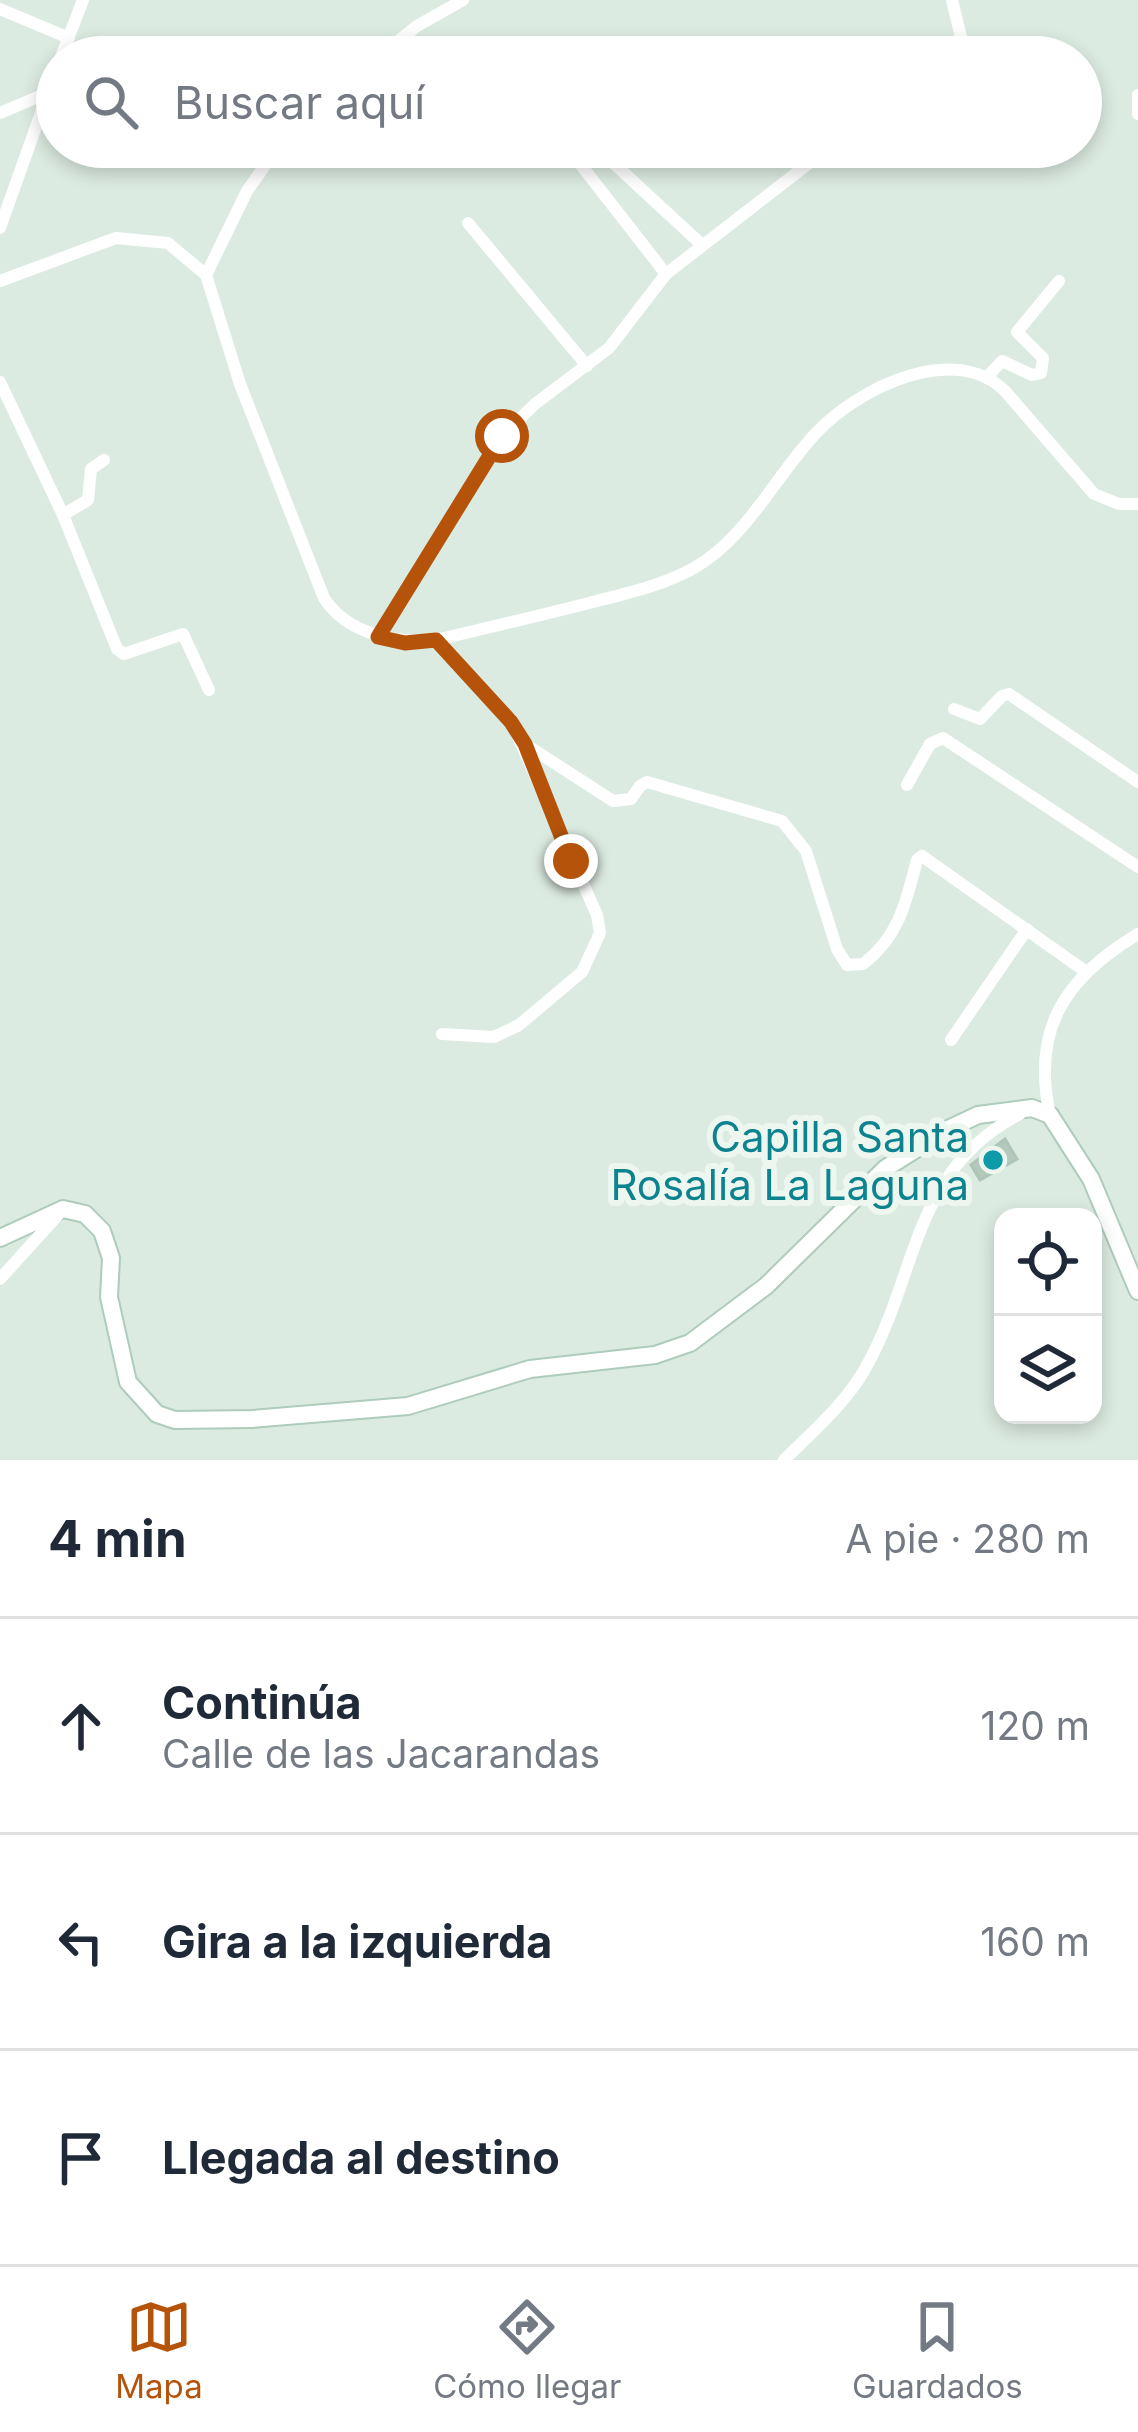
<!DOCTYPE html>
<html lang="es">
<head>
<meta charset="utf-8">
<style>
	body { margin:0; font-family:Inter,sans-serif; background:#f6f6f7; color:#1f2937 }
	.controls { position:absolute; right:36px; bottom:36px; display:grid; overflow:hidden; border-radius:24px; box-shadow:0 6px 18px #0003 }
	.controls button { width:108px; height:108px; display:grid; place-items:center; padding:0; border:0; border-bottom:3px solid #e0e1e3; background:#fff; color:#1f2937; font:60px sans-serif }
	.stop { position:absolute; width:36px; height:36px; margin:-27px; border:9px solid #b45309; border-radius:50%; background:#fff }
	.stop.end { background:#b45309; border-color:#fff; box-shadow:0 3px 12px #0008 }
	.list { margin:0; padding:0; list-style:none }
	h2 { display:flex; justify-content:space-between; align-items:center; height:156px; margin:0; padding:0 48px; font-size:51px }
	h2 small { font-size:39px; font-weight:400; color:#747a83 }
	.list li { display:grid; grid-template-columns:78px 1fr auto; gap:36px; align-items:center; box-sizing:border-box; height:216px; padding:0 48px; border-top:3px solid #e0e1e3 }
	.list b { display:block; font-size:45px; white-space:nowrap }
	.list p { margin:0; font-size:39px; white-space:nowrap; color:#747a83 }
	.list em { font-size:39px; font-style:normal; color:#747a83 }
	.icon { flex:none; width:66px; height:66px; fill:none; stroke:currentColor; stroke-width:2; stroke-linecap:round; stroke-linejoin:round }
	.map { position:relative; flex:none; width:1138px; height:1460px; overflow:hidden }
	.search { position:absolute; background:#fff; box-shadow:0 6px 18px #0003; left:36px; right:36px; top:36px; height:132px; display:flex; align-items:center; gap:30px; box-sizing:border-box; padding:0 42px; border-radius:66px; color:#747a83; font-size:45px }
	.sheet { height:804px; background:#fff }
	nav { display:flex; justify-content:space-around; align-items:center; box-sizing:border-box; height:168px; border-top:3px solid #e0e1e3; background:#fff; font-size:33px; color:#747a83 }
	nav a { display:grid; justify-items:center; gap:6px }
	nav .on { color:#b45309 }
	.map>svg:first-child { display:block }
	.building { fill:#b4c8bc; stroke:#aec5b7; stroke-width:3 }
	.lines { fill:none; stroke-linecap:round; stroke-linejoin:round }
	.secondary-casing { stroke:#aeccbb; stroke-width:20 }
	.street { stroke:#fff; stroke-width:12 }
	.secondary { stroke:#fff; stroke-width:16 }
	.route { stroke:#b45309; stroke-width:15 }
	.culture-dot { fill:#0f9aa8; stroke:#edf7f0; stroke-width:4.5 }
	.labels { text-anchor:middle; dominant-baseline:central; stroke-width:12; stroke-linejoin:round; paint-order:stroke }
	.culture-label { font-size:42px; fill:#0d838f; stroke:#edf7f0; text-anchor:end }
</style>
</head>
<body>
<div class="map">
<svg width="1138" height="1460" viewBox="0 0 1138 1460">
	<rect width="100%" height="100%" fill="#dcebe1"/>
	<polygon class="building" points="1005,1139 1017,1159 980,1180 971,1165"/>
	<g class="lines">
		<g class="secondary-casing">
			<polyline id="secondary" points="0,1238 63,1209 85,1214 102,1231 111,1258 109,1297 128,1382 157,1414 175,1420 252,1419 408,1406 530,1369 655,1355 690,1343 766,1286 886,1168 946,1130 978,1115 1032,1108 1050,1115 1091,1179 1138,1291"/>
		</g>
		<g class="street">
			<polyline points="0,9 69,38"/>
			<polyline points="61,57 83,0"/>
			<polyline points="378,57 417,26 463,0"/>
			<polyline points="941,57 961,37 952,0"/>
			<polyline points="1138,95 1138,114"/>
			<polyline points="0,113 47,93"/>
			<polyline points="567,147 666,274"/>
			<polyline points="596,147 701,244"/>
			<polyline points="468,223 587,366"/>
			<polyline points="0,228 57,68"/>
			<polyline points="206,275 247,191 278,147"/>
			<path d="M0,281L116,238L168,243L206,275L240,384L324,598C348,635 396,643 436,640C487,628 538,616 589,603C623,594 662,586 694,568C748,537 775,476 817,432C859,388 954,341 1005,391L1094,494L1119,504H1138"/>
			<polyline points="988,376 1002,361 1032,375 1041,373 1043,358 1017,332 1059,281"/>
			<polyline points="0,382 63,515 117,649 124,654 183,634 209,690"/>
			<polyline points="63,515 88,500 91,469 104,460"/>
			<polyline points="378,637 502,436 535,404 609,348 666,274 830,147"/>
			<polyline points="436,640 511,721 597,915 600,933 582,972 519,1025 494,1037 442,1034"/>
			<polyline points="954,709 980,719 1002,696 1009,694 1138,782"/>
			<path d="M525,744L613,801L631,799L640,786L647,782L782,821L806,851L837,949L847,965L863,964C899,937 906,902 917,860L922,856L1085,971"/>
			<polyline points="907,785 930,744 943,738 1138,867"/>
			<polyline points="951,1040 1027,929"/>
			<path d="M1050,1115C1031,1029 1065,978 1138,934"/>
			<polyline points="0,1279 58,1215"/>
			<path d="M784,1460C811,1433 846,1403 865,1369C919,1274 911,1170 1020,1114"/>
		</g>
		<use href="#secondary" class="secondary"/>
	</g>
	<g class="lines">
		<polyline class="route" points="502,436 378,637 405,643 436,640 511,722 525,744 571,861"/>
	</g>
	<circle class="culture-dot" cx="993" cy="1160" r="12"/>
	<g class="labels">
		<g class="culture-label">
			<text x="969" y="1136">Capilla Santa<tspan x="969" dy="48">Rosalía La Laguna</tspan></text>
		</g>
	</g>
</svg>
<div class="controls">
<button><svg class="icon" aria-label="locate" viewBox="0 0 24 24"><circle cx="12" cy="12" r="6"/><path d="M12 2v4M12 18v4M2 12h4M18 12h4"/></svg></button>
<button><svg class="icon" aria-label="layers" viewBox="0 0 24 24"><path d="M12 4l9 5-9 5-9-5zM3 14l9 5 9-5"/></svg></button>
</div>
<div class="stop" style="left:502px;top:436px"></div>
<div class="stop end" style="left:571px;top:861px"></div>
<div class="search"><svg class="icon" aria-label="search" viewBox="0 0 24 24"><circle cx="10" cy="10" r="6"/><path d="M15 15l6 6"/></svg>Buscar aquí</div>
</div>
<section class="sheet">
<h2>4 min<small>A pie · 280 m</small></h2>
<ul class="list">
<li><svg class="icon" aria-label="ahead" viewBox="0 0 24 24"><path d="M12 20V5M6 11l6-6 6 6"/></svg><div><b>Continúa</b><p>Calle de las Jacarandas</p></div><em>120 m</em></li>
<li><svg class="icon" aria-label="left" viewBox="0 0 24 24"><path d="M17 20v-9H6M10 6l-5 5 5 5"/></svg><div><b>Gira a la izquierda</b></div><em>160 m</em></li>
<li><svg class="icon" aria-label="arrive" viewBox="0 0 24 24"><path d="M6 21V4h12l-3 4 3 4H6"/></svg><div><b>Llegada al destino</b></div></li>
</ul>
</section>
<nav>
<a class="on"><svg class="icon" aria-label="map" viewBox="0 0 24 24"><path d="M3 6l6-2 6 2 6-2v14l-6 2-6-2-6 2zM9 4v14M15 6v14"/></svg>Mapa</a>
<a><svg class="icon" aria-label="directions" viewBox="0 0 24 24"><path d="M12 3l9 9-9 9-9-9zM9 14v-3h6M13 9l2 2-2 2"/></svg>Cómo llegar</a>
<a><svg class="icon" aria-label="saved" viewBox="0 0 24 24"><path d="M7 4h10v16l-5-4-5 4z"/></svg>Guardados</a>
</nav>
</body>
</html>
